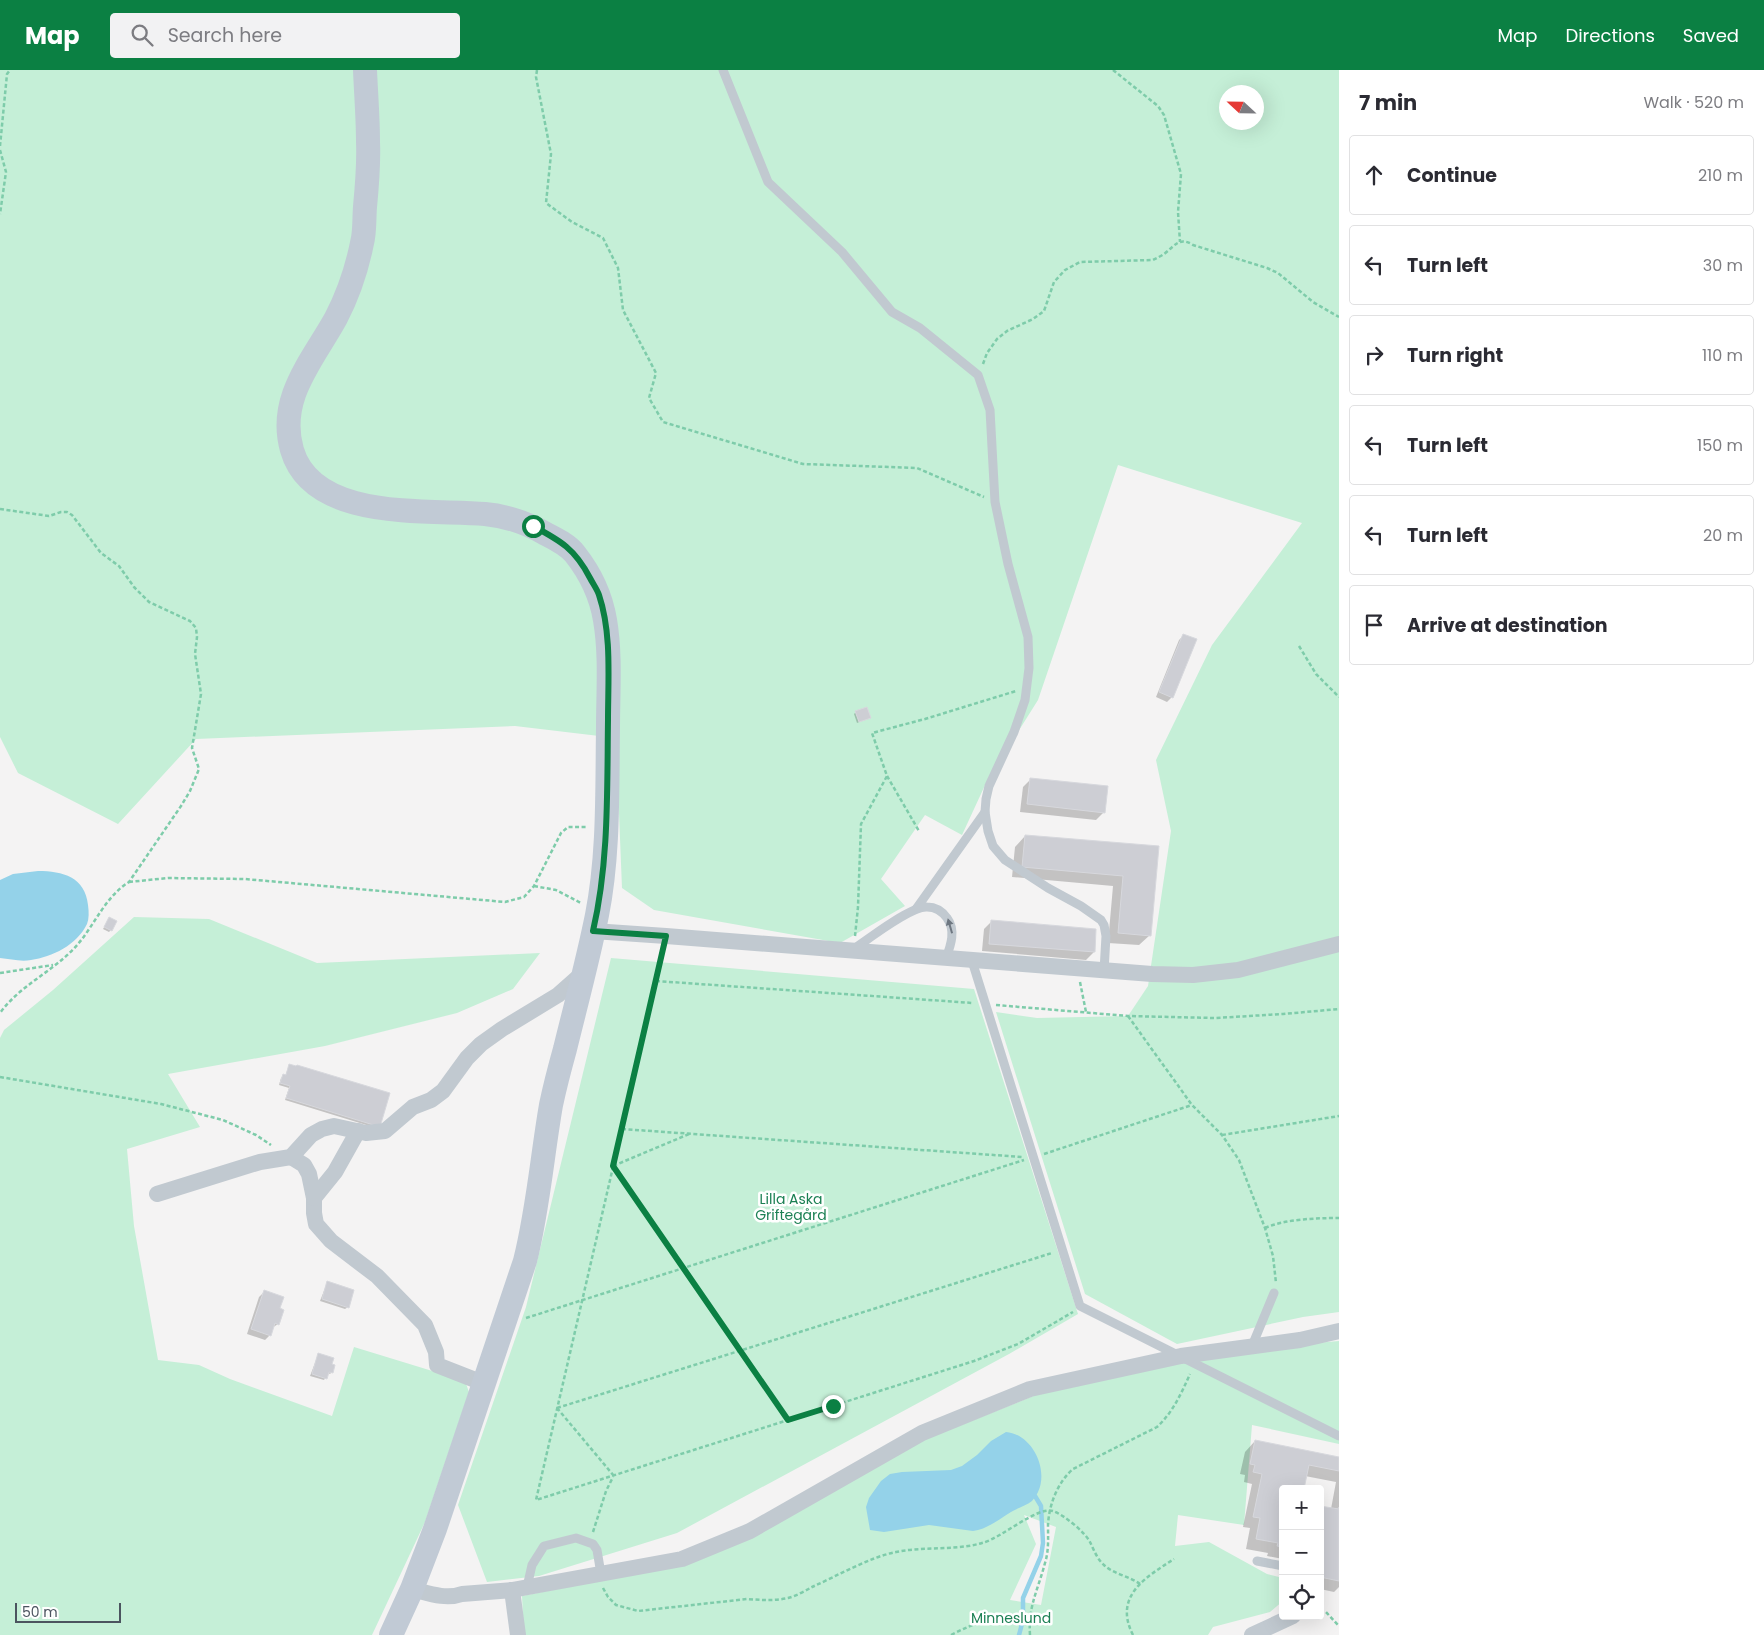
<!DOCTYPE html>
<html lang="en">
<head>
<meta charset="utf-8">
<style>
	body { margin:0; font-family:Poppins,sans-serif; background:#f2f2f3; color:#2b2b33 }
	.controls { position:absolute; right:15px; bottom:15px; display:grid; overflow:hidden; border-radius:5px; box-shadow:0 5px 20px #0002 }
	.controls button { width:45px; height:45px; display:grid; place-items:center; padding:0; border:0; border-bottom:1px solid #e1e1e2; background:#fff; color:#2b2b33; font:25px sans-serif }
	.compass { position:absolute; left:1219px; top:15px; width:45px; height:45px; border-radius:50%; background:#fff; box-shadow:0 5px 20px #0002; rotate:292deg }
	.scale { position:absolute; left:15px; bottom:12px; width:106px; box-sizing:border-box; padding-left:5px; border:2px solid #4b545f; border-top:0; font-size:14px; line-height:18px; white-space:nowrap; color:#4b545f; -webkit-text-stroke:4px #fff; paint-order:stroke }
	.stop { position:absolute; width:15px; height:15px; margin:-11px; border:4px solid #0b8043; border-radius:50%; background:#fff }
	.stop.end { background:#0b8043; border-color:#fff; box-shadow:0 1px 5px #0008 }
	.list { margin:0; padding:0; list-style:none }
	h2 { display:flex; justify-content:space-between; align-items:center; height:65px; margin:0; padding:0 20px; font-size:21px }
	h2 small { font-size:16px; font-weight:400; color:#7c7c81 }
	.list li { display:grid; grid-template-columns:32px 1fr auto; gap:15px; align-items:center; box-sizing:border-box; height:80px; margin:0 10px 10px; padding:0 10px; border:1px solid #e1e1e2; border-radius:5px }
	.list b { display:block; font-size:19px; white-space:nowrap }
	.list em { font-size:16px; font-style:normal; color:#7c7c81 }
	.icon { flex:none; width:28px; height:28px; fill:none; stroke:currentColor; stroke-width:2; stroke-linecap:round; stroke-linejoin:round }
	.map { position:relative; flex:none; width:1339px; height:1565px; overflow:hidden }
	header { display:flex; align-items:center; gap:30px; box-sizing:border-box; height:70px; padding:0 25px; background:#0b8043; color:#fff }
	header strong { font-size:24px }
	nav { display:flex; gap:28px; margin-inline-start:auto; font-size:18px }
	.search { width:350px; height:45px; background:#f2f2f3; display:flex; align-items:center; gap:12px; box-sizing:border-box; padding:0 18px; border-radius:5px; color:#7c7c81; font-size:19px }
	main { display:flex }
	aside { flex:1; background:#fff }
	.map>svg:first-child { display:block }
	.green { fill:#c5efd7; fill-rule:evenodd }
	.water { fill:#94d2e9 }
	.shadow { fill:#0003 }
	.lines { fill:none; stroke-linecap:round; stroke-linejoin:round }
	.stream { stroke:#94d2e9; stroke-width:4.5 }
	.building { fill:#cdced4; stroke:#d7d8dd }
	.path { stroke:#7eccaa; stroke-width:2.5; stroke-dasharray:4 2.5; stroke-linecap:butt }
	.lane { stroke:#c1c9d0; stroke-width:9 }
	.street { stroke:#c1c9d0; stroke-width:16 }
	.secondary { stroke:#c1cad5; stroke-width:24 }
	.oneway { fill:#6e7781 }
	.route { stroke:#0b8043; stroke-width:6 }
	.labels { text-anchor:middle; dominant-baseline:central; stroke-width:5; stroke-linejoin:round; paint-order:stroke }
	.park-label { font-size:14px; fill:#1c8054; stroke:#fff }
</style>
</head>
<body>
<header>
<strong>Map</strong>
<div class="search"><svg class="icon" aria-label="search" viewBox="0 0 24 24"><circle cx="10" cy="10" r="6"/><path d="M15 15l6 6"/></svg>Search here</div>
<nav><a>Map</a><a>Directions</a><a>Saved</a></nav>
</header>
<main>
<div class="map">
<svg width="1339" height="1565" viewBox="0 0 1339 1565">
	<rect width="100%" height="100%" fill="#f4f3f3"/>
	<g class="green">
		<path d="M0,0H1339V1242L1303,1247L1177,1274L1085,1224L996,942L1037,948L1128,946L1148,916L1171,761L1156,690L1212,575L1302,453L1118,395L1038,630L986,713L962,765L925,745L881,809L905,836L840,873L654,840L622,818L616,668L515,656L196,669L118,754L18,703L0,667ZM1226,22H1256V52H1226Z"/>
		<polygon points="134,847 209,849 317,893 540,883 513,919 457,943 325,976 168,1004 200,1057 127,1079 134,1156 158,1290 199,1295 230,1309 332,1346 354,1277 465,1311 469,1322 425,1452 372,1565 0,1565 0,968 4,960 53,920"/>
		<polygon points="611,888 974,919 1078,1244 1009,1284 677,1463 539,1506 487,1512 458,1435 526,1237"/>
		<path d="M1339,1271V1374L1252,1355L1244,1455L1178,1445L1175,1476L1209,1472L1267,1504L1283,1508V1531L1270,1542L1213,1557L1208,1565H524L522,1526L685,1494L926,1369L1036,1325L1178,1294L1304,1274ZM1024,1445L1056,1457L1041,1535L1010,1530L1036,1474Z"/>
	</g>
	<g class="water">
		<path d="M38,801C63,801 85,807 88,835C89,842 89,849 87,854C77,875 52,887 31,890C21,892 10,889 0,888V810L13,804Z"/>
		<path d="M1006,1362C1032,1364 1049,1399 1038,1422C1037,1424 1034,1429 1032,1431C1026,1436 1017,1438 1011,1442C999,1449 988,1459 973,1461L929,1455L884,1462L870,1460L866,1437L869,1428L881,1411L890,1404L902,1402L951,1400L962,1396L977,1385L991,1371Z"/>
	</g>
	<g class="shadow">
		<polygon points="1184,565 1172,627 1167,632 1156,627 1179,570"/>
		<polygon points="856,642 870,647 857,653 854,644"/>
		<polygon points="1031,709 1104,742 1096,750 1020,742 1023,717"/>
		<polygon points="1025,766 1157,777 1150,865 1139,875 1108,873 1113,816 1012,807 1015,777"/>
		<polygon points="109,848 111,860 109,862 103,859"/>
		<polygon points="991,852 1095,860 1094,882 1086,890 982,881 984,859"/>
		<polygon points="289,996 376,1058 285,1030 289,1018 279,1015 281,1008 285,1006"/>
		<polygon points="327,1213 348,1237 345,1239 320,1231"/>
		<polygon points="264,1222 278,1239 278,1254 272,1258 270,1265 265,1270 247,1264 259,1227"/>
		<polygon points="318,1285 332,1302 330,1304 328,1303 324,1310 310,1306"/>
		<polygon points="1255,1371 1339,1388 1339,1517 1334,1522 1320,1519 1320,1437 1331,1439 1336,1412 1305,1406 1283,1419 1283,1489 1267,1486 1268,1483 1246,1479 1250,1458 1243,1457 1252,1414 1244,1412 1245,1405 1240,1404 1245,1382"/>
	</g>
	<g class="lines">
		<polyline class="stream" points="1019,1565 1023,1550 1023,1528 1041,1486 1043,1473 1041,1436 1035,1426"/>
	</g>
	<g class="building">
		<polygon points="1183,564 1197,569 1173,628 1159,622"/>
		<polygon points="867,637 871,648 859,652 855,641"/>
		<polygon points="1030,708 1108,716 1105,743 1027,734"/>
		<polygon points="1025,765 1159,776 1151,866 1118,863 1123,806 1022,797"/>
		<polygon points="109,847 117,851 112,861 104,857"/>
		<polygon points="991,850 1096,859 1095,882 989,874"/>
		<polygon points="289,994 296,996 297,995 390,1023 380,1057 286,1028 290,1016 280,1013 283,1004 286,1005"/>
		<polygon points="327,1211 354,1220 349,1238 322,1229"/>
		<polygon points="264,1220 284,1227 280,1238 284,1240 279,1255 275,1253 271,1266 251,1259"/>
		<polygon points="318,1283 334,1288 332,1294 335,1295 333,1303 329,1302 327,1309 312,1304"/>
		<polygon points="1255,1370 1339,1387 1339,1401 1309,1395 1304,1419 1283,1419 1283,1477 1277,1476 1278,1473 1256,1469 1260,1448 1253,1447 1262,1404 1253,1402 1255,1395 1250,1394"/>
		<polygon points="1320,1436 1339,1439 1339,1437 1339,1511 1320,1507 1322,1498 1320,1497"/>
	</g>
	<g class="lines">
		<g class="path">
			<polyline points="537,0 536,7 551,84 546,133 572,152 603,168 618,198 623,240 656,303 649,328 663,352 803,394 917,398 984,427"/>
			<polyline points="1113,0 1158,36 1164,45 1181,104 1178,142 1180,172"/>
			<polyline points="0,76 7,4 10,0"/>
			<polyline points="0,80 6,102 0,144"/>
			<path d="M983,294L987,283L997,269L1007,261L1033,249L1044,241L1054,212L1065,200L1080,192L1153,190C1157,188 1161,186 1164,184C1175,176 1179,166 1193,175L1267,198L1278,203L1313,232L1339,247"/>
			<path d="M0,439L49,446L61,442H67L72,445L101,483L119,496L134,517L149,532L190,551L196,558L197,567L195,584L201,624L192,678L199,699L190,721L181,736L129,812C106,826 95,854 78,874C55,901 21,914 0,943"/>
			<polyline points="1299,576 1316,604 1339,627"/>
			<polyline points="887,706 919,761"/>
			<polyline points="129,812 168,808 245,809 505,832 524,827 534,816 561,763 568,757 588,757"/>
			<polyline points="534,816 556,820 581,833"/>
			<polyline points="855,866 858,837 861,754 887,706 872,663 925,649 1016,621"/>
			<polyline points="663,881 536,1430 974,1291 1018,1274 1073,1242"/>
			<polyline points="0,903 53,895"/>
			<polyline points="656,911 973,933"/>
			<polyline points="1080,912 1086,942"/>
			<polyline points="996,935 1128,946 1215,948 1283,944 1339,939"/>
			<polyline points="1128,946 1192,1035 1222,1065 1239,1090 1265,1158 1273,1186 1276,1213"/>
			<polyline points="0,1007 161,1034 223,1050 256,1065 271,1075"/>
			<polyline points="622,1059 1022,1087"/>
			<polyline points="689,1064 613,1096 788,1350"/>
			<polyline points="1222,1065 1339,1046"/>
			<polyline points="1044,1084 1192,1035"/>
			<path d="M1265,1158C1285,1149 1317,1148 1339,1148"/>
			<polyline points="526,1248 1024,1090"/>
			<polyline points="557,1338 1052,1183"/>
			<polyline points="557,1338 614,1406"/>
			<polyline points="593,1462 606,1421 613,1407"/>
			<path d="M603,1518L608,1527L616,1535L638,1541L747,1529C761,1530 774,1531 788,1528C796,1526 805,1521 812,1517C837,1506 870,1487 896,1482C925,1476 954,1481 982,1473C1002,1468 1037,1436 1053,1441C1064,1445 1085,1462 1090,1472C1094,1480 1097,1489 1104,1495C1113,1504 1129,1506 1140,1514"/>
			<polyline points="1320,1541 1325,1541 1339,1556"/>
			<path d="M951,1565C978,1551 999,1545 1030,1546"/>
			<path d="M1030,1565C1028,1536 1038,1520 1045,1493C1049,1480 1048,1468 1048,1455C1049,1434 1058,1412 1073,1399L1157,1357C1173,1342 1181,1324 1190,1304"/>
			<path d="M1133,1565C1113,1526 1146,1507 1174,1489"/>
		</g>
		<g class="lane">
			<polyline points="723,0 768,112 842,182 892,242 920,258 978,305 990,340 995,432 1008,494 1028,567 1029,598 1025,630 1014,662 989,716 986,729 985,742 988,761 993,776 1005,790 1048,818 1081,836 1101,850 1104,855 1106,866 1104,901"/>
			<polyline points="916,839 985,742"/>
			<path d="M854,879C868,869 911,836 927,837C935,837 942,841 947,848C956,860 951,875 946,888"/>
			<polyline points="972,891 1080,1236 1339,1366"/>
			<polyline points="1252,1276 1274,1223"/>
			<polyline points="1257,1491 1283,1496"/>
			<polyline points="527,1517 532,1495 544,1476 576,1468 593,1474 597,1480 601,1504"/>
		</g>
		<g class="street">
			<polyline points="593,861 666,866 1152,904 1193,905 1238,900 1339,874"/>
			<polyline points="291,1087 304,1095 309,1104 314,1128 314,1143 316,1154 331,1171 377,1206 425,1255 436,1282 437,1295 483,1313"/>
			<polyline points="157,1124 260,1092 291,1087 311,1065 322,1059 334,1056 366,1063 385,1061 413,1037 431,1030 443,1021 467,988 481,974 502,959 558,925 584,902"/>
			<polyline points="314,1128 335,1102 358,1061"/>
			<path d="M412,1519C428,1523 445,1530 462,1524L512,1520L682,1489L750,1461L922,1363L1030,1319L1181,1286L1300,1270L1339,1261"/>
			<polyline points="512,1520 518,1565"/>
			<polyline points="1252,1565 1293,1546"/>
		</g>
		<path class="secondary" d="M365,0C366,24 368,48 368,72C369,94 367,116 365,137C364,149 365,162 362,173C357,198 348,225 336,248C313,290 277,328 292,380C313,452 428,439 485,444C507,446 527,453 546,464C556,469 568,475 575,484C590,503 601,526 605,550C611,585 608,622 608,658C607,720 609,784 597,845C588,890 576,934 565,979C560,997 555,1016 551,1035C542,1087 538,1140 525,1191L435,1459L412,1519L391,1565"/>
	</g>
	<defs><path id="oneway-solid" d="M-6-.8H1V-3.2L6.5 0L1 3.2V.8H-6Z" transform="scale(1.25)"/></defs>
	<use class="oneway" href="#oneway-solid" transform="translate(950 856) rotate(-106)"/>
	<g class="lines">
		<path class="route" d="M533,456C561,471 575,479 590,508C593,514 597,519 599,525C612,564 608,609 608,650C607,721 609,792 593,861L666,866L613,1096L788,1350L833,1336"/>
	</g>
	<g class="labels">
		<g class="park-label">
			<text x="791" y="1129">Lilla Aska<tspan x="791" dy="16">Griftegård</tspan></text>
			<text x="1011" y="1548">Minneslund</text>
		</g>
	</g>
</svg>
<div class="controls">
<button>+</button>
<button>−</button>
<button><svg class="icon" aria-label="locate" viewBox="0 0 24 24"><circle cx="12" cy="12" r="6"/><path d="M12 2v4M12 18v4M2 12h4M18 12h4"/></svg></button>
</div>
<svg class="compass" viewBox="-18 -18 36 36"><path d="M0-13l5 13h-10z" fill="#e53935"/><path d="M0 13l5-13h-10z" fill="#7c7c81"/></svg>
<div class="scale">50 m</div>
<div class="stop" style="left:533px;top:456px"></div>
<div class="stop end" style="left:833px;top:1336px"></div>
</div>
<aside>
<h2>7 min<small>Walk · 520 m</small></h2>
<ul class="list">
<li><svg class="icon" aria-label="ahead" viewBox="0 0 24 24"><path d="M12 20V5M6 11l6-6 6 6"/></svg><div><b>Continue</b></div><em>210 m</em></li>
<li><svg class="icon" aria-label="left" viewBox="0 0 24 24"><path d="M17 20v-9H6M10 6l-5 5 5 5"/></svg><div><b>Turn left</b></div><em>30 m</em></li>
<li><svg class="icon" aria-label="right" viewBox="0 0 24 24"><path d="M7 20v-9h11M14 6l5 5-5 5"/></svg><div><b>Turn right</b></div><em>110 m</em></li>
<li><svg class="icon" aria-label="left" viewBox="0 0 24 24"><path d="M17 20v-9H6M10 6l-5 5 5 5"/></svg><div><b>Turn left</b></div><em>150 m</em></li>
<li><svg class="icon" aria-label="left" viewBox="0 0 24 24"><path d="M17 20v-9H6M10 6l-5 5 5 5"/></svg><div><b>Turn left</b></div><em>20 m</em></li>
<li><svg class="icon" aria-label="arrive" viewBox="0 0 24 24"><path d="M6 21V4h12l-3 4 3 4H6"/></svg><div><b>Arrive at destination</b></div></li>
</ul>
</aside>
</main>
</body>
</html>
